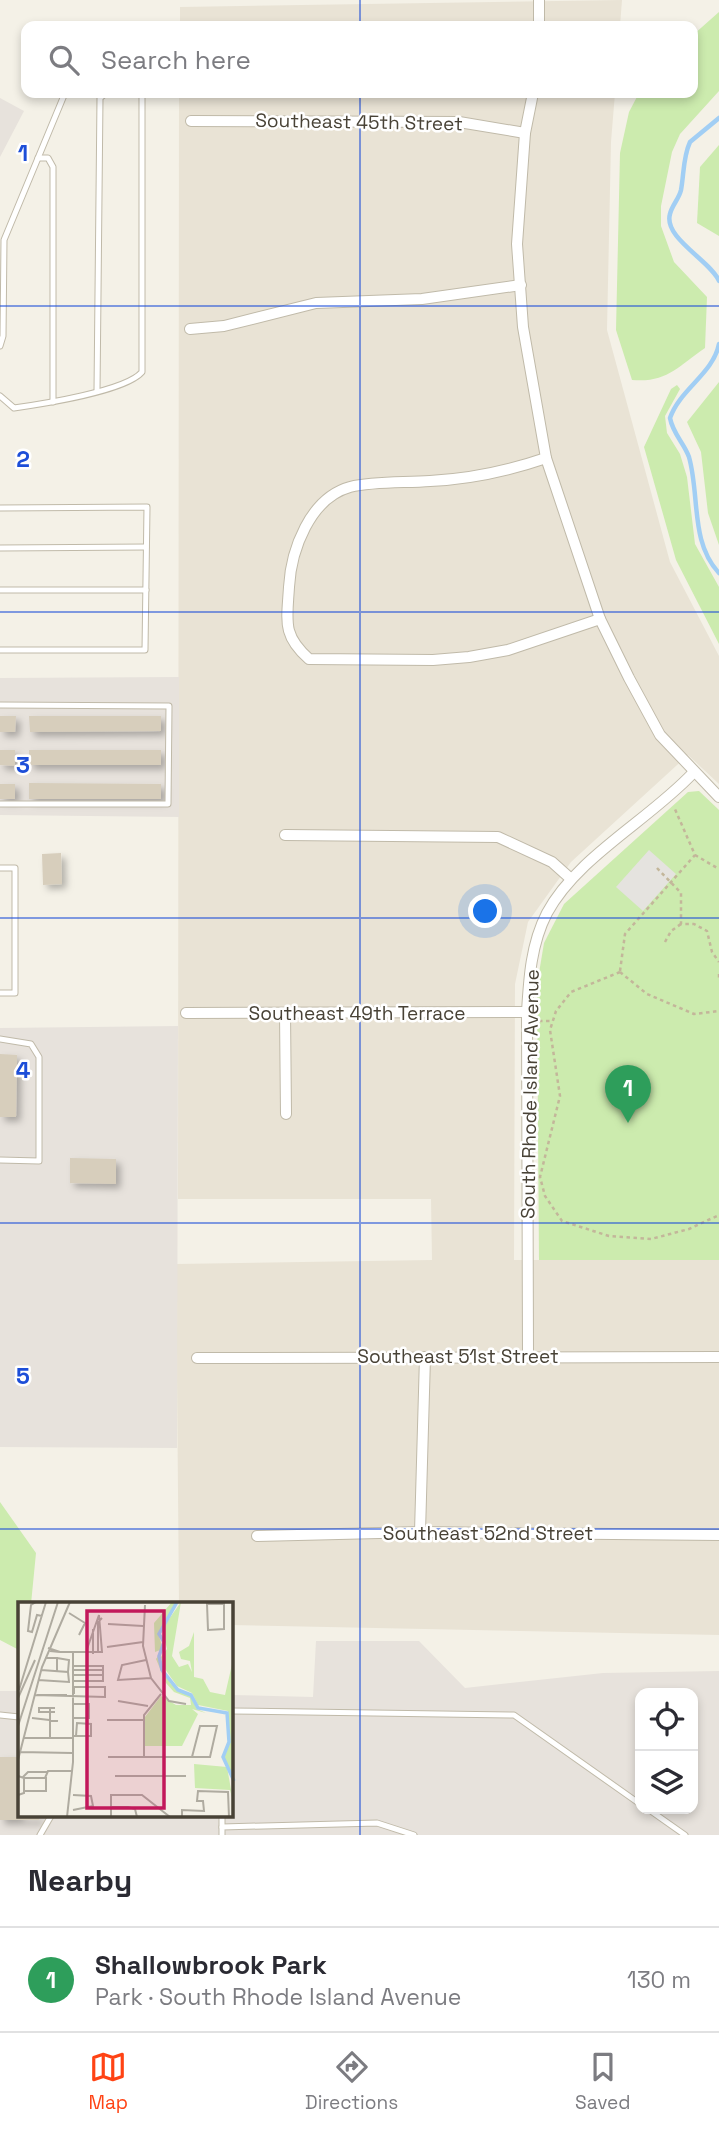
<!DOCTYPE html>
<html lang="en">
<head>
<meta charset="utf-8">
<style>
	body { margin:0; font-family:"Space Grotesk",sans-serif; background:#f2f2f3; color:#2b2b33 }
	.controls { position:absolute; right:21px; bottom:21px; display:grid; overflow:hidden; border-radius:14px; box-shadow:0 4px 10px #0003 }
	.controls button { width:63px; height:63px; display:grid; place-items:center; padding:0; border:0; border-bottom:2px solid #e1e1e2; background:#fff; color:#2b2b33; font:35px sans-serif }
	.you { position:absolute; left:486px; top:912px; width:24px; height:24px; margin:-18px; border:5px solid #fff; border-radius:50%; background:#1a73e8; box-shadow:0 0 0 10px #1a73e833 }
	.badge { display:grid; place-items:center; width:46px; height:46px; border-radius:50%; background:#ff4314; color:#fff; font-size:23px; font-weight:700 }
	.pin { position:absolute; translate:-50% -58px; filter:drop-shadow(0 2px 4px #0008) }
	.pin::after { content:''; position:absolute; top:37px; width:24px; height:21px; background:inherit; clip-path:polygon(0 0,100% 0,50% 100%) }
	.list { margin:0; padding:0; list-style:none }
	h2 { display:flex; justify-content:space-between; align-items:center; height:91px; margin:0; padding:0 28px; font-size:30px }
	h2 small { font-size:23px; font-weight:400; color:#7c7c81 }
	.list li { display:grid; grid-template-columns:46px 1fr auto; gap:21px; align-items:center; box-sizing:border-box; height:105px; padding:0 28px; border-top:2px solid #e1e1e2 }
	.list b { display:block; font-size:26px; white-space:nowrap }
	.list p { margin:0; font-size:23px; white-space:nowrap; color:#7c7c81 }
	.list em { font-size:23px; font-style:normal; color:#7c7c81 }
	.icon { flex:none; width:38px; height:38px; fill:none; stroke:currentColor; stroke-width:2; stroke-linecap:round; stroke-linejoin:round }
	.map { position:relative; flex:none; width:719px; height:1835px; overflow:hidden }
	.search { position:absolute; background:#fff; box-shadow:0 4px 10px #0003; left:21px; right:21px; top:21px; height:77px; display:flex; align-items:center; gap:18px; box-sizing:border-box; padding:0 24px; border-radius:14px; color:#7c7c81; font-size:26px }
	.sheet { height:196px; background:#fff }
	nav { display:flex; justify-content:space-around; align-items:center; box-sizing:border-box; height:98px; border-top:2px solid #e1e1e2; background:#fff; font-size:19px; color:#7c7c81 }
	nav a { display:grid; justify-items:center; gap:4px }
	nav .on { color:#ff4314 }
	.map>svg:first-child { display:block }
	.residential { fill:#e9e3d5 }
	.industrial { fill:#e7e2dc; fill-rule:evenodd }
	.green { fill:#ccebae }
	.parking { fill:#e5e3df }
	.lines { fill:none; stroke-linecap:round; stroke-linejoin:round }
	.stream { stroke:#a1cef4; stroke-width:4.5 }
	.building { fill:#d7cebc; filter:url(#shadow) }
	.service-casing { stroke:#c0baa9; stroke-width:7 }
	.minor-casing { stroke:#c0baa9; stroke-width:12 }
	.path { stroke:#c3b69a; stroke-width:2.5; stroke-dasharray:3.5 3.5; stroke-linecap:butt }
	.service { stroke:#fff; stroke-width:5 }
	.minor { stroke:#fff; stroke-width:10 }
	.grid { fill:none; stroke:#1d4ed8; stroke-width:2; stroke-opacity:0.55 }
	.labels { text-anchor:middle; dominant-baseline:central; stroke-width:5; stroke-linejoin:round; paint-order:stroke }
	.street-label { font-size:19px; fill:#484236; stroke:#fff }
	.inset-river { fill:none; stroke:#a1cef4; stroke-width:3.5 }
	.inset-road { fill:none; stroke:#afaba0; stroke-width:2 }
	.view { fill:#c2185b; fill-opacity:0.15; stroke:#c2185b; stroke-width:3.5 }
	.inset-edge { fill:none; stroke:#484236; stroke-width:3.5 }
	.grid-label { font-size:23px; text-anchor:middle; font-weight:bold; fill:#1d4ed8; stroke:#fff; stroke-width:5; stroke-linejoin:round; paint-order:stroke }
</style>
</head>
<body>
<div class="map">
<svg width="719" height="1835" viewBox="0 0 719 1835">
	<defs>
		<filter id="shadow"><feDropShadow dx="4.5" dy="4.5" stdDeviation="3.5" flood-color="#0004"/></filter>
	</defs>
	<rect width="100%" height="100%" fill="#f4f1e7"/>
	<g class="residential">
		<polygon points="622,0 620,26 180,26 180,7"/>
		<polygon points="179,93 615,93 611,142 607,330 670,562 719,656 719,784 688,755 571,862 528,922 515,984 514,1260 719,1260 719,1635 231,1625 231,1604 179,1604 176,1264 432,1260 431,1199 178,1199"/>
	</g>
	<g class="industrial">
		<polygon points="0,98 24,111 0,157"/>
		<polygon points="179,677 179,817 0,815 0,678"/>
		<polygon points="178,1026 177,1448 0,1447 0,1028"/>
		<path d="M316,1641H419L465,1688L603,1673L719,1671V1835H0V1691H19V1816H231V1695L313,1697ZM640,1693H693V1809H640Z"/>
	</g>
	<g class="green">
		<path d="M719,12V91L680,134L672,152L661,206V226L674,262L707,297L705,348C677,367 667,383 632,380L616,330L620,153L629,112L639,93H693V35Z"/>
		<polygon points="719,145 719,236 697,223 700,167"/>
		<polygon points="719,382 719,545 708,513 701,452 687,422"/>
		<polygon points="677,385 680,389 665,416 667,433 680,454 687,477 695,544 719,587 719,644 676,560 644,447 671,389"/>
		<polygon points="699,791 719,810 719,1260 539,1260 537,985 544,943 564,904 688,792"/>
		<polygon points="0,1502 36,1553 31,1604 19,1604 19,1650 0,1640"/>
	</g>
	<polygon class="parking" points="649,850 676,874 643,911 616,887"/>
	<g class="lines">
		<g class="stream">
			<path d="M719,118L690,142C683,157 684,174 681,190C679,199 672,205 670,214C663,238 711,261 719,281"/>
			<path d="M719,344C713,374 680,389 670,418C673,434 684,443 689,457C700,496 690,542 719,573"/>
		</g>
	</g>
	<g class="building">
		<polygon points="0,716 16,716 15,732 0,732"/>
		<polygon points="29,716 161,716 161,731 30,732"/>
		<polygon points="0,750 15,750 15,766 0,765"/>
		<rect x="29" y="750" width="132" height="15"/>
		<polygon points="29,783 161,784 161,799 29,799"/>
		<rect x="0" y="784" width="15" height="15"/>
		<polygon points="61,853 62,884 43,885 42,854"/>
		<polygon points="0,1054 17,1055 16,1117 0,1117"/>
		<polygon points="70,1158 116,1159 116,1184 70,1183"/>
		<polygon points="0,1757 19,1757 19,1816 39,1816 39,1820 0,1820"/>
	</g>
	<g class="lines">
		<g class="service-casing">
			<g id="service">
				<polyline points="38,158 48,158 53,167 53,402"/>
				<polyline points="0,346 3,336 4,240 65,93"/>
				<polyline points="97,391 100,98 106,93"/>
				<path d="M0,396L14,408C42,404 126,391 142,372V93"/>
				<polyline points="0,508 147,507 145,650 0,650"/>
				<polyline points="0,548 146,547"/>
				<polyline points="0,590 146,590"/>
				<polyline points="0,705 169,706 168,804 0,804"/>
				<polyline points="0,868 15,868 15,993 0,993"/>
				<polyline points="0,1039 31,1044 39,1057 39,1161 0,1160"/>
				<polyline points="231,1711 514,1715 640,1804"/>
				<polyline points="0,1715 19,1717"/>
				<polyline points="648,1809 685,1835"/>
				<polyline points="222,1827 222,1816"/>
				<polyline points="40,1835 51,1816"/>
				<polyline points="222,1835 222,1827 377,1823 414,1835"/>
			</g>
		</g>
		<g class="minor-casing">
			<g id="minor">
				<polyline points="539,0 539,26"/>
				<polyline points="533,93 525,133 517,244 523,327 546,458 600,619 629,678 660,735 719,797"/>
				<polyline points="191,121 459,122 525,133"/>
				<polyline points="190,329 224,326 316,303 422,299 521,285"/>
				<path d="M546,458C508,471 470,479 430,481C405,483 375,481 350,487C310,498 291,550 289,587C287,621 282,635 309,659L433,660L469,657L508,650L600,619"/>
				<polyline points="285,835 498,837 552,862 571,879"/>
				<polyline points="186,1013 527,1012"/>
				<polyline points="285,1013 286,1114"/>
				<path d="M528,1355L527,1012C529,978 531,944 547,913C577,857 649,820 693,773"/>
				<polyline points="197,1358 719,1357"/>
				<polyline points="420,1532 425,1357"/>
				<polyline points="257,1536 420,1532 719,1535"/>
			</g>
		</g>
		<g class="path">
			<polyline points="695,855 719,869"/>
			<polyline points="657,868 681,893 681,924 694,924 707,931 712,952 719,962"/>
			<polyline points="665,942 671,931 681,924"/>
			<polyline points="620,971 625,934 695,855 674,807"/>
			<polyline points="620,972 571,992 556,1011 550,1030 560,1096 540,1177 545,1196 562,1221 609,1236 651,1239 689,1229 719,1215"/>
			<polyline points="620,972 647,994 694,1014 719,1011"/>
			<polyline points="719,974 719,981"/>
			<polyline points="539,1021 553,1021"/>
		</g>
		<use href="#service" class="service"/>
		<use href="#minor" class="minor"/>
	</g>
	<path class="grid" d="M360,0V26M360,93V1835M0,306H719M0,612H719M0,918H719M0,1223H719M0,1529H719"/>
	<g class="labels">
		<g class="street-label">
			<text transform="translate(359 122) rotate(1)">Southeast 45th Street</text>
			<text x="357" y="1013">Southeast 49th Terrace</text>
			<text transform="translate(530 1094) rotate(-89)">South Rhode Island Avenue</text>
			<text x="458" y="1356">Southeast 51st Street</text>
			<text x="488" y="1533">Southeast 52nd Street</text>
		</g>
	</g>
	<g transform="translate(18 1602)">
		<rect width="215" height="215" fill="#f4f1e7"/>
		<path d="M154,0L158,3L140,31L145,47L137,50L136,21ZM163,0L154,54L161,65L170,62L174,70L172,59L163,57L161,50L171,44L176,30V75L185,77L192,90L207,93L215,58V178L206,156L212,140L210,109L180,103L174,91L159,84L145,64L143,55L149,47L144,27ZM142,51L144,68L153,82L172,93L179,107L188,111L174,107L180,112L164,144H127V115L143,94L158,103H173L172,96L156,90L148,81L138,57ZM176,162L209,165L215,199L212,188L177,186Z" fill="#ccebae"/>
		<path class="inset-river" d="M159,0L141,32L146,40L141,54L144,68L160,88L173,93L180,106L209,111L211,140L205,155L216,179"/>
		<path class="inset-road" d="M18,0L13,3L10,29L14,30L19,13L24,14M206,2H189L190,28L206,27V0M127,3L125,44L133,76L151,99L168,102M51,11L67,21L61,33M90,22L125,24M75,27V52M89,45L125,40M30,46L42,50L32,49M42,50H84L81,13L69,47M80,51V20L84,16M27,56H39V69M39,56L51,58L50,70M128,58L104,63L100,78L133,76M56,68H85M56,73H85M20,78L51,80L50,70L23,68M55,79H85V64H56M1,88L28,0M17,93L87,95V85H56V92M19,93H49M0,96L17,58M100,99L130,104M54,102H71V116H54M37,110H21V106H37M14,116L40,119M89,118H126M0,124L40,0M54,134H73V122L59,121L58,134M5,136H32V106M32,136H54M2,150L54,151M126,154V113L143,92M90,155H192L199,124H182L174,155M0,158L24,65L52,0M0,174L6,176V191L0,193M97,174H168M5,175L10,170H29M6,176H27L30,169H54M6,189H28V175M55,193L73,194L75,204L55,208M93,205V193H124L152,215M18,215H71M49,215L55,160V50M93,215V205H110L117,207L119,215M164,215V208L186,209L185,199H179L180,189L210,190L211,215"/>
		<path class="view" d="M69,9H146V206H69Z"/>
		<rect width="215" height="215" class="inset-edge"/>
	</g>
	<g class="grid-label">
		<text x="23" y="161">1</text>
		<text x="23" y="467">2</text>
		<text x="23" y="773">3</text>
		<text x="23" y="1078">4</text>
		<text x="23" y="1384">5</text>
	</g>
</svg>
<div class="controls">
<button><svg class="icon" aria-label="locate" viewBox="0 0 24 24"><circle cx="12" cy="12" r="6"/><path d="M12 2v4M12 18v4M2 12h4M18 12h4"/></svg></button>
<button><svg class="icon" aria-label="layers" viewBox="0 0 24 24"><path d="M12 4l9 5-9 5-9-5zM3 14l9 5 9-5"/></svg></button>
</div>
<div class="you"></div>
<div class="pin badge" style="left:628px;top:1123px;background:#2e9e5b">1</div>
<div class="search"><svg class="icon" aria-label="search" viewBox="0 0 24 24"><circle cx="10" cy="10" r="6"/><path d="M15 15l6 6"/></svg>Search here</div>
</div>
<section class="sheet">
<h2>Nearby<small></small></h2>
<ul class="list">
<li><span class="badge" style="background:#2e9e5b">1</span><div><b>Shallowbrook Park</b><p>Park · South Rhode Island Avenue</p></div><em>130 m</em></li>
</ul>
</section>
<nav>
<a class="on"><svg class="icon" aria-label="map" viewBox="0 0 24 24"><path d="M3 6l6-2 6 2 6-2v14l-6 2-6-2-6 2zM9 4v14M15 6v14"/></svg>Map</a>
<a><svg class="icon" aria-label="directions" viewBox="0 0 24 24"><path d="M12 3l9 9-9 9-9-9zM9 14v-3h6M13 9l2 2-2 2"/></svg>Directions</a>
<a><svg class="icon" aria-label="saved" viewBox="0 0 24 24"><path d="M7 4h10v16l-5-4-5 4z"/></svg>Saved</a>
</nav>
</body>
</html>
